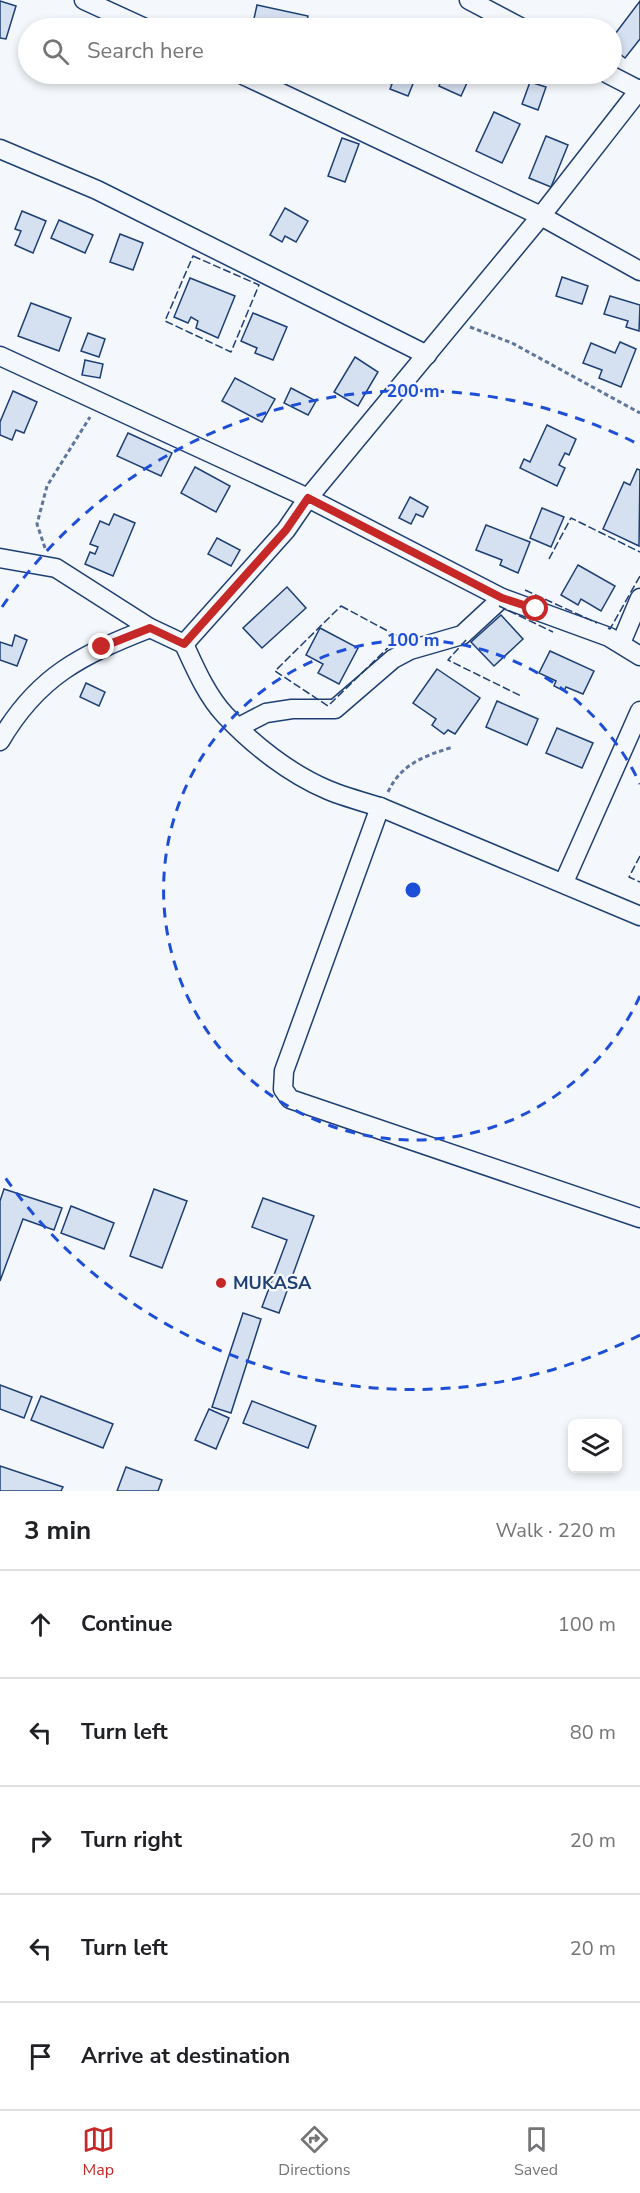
<!DOCTYPE html>
<html lang="en">
<head>
<meta charset="utf-8">
<style>
	body { margin:0; font-family:"Nunito Sans",sans-serif; background:#f2f2f2; color:#202124 }
	.controls { position:absolute; right:18px; bottom:18px; display:grid; overflow:hidden; border-radius:9px; box-shadow:0 3px 9px #0003 }
	.controls button { width:54px; height:54px; display:grid; place-items:center; padding:0; border:0; border-bottom:2px solid #e0e0e0; background:#fff; color:#202124; font:30px sans-serif }
	.stop { position:absolute; width:18px; height:18px; margin:-14px; border:4px solid #c62828; border-radius:50%; background:#fff }
	.stop.end { background:#c62828; border-color:#fff; box-shadow:0 2px 6px #0008 }
	.list { margin:0; padding:0; list-style:none }
	h2 { display:flex; justify-content:space-between; align-items:center; height:78px; margin:0; padding:0 24px; font-size:26px }
	h2 small { font-size:20px; font-weight:400; color:#757577 }
	.list li { display:grid; grid-template-columns:39px 1fr auto; gap:18px; align-items:center; box-sizing:border-box; height:108px; padding:0 24px; border-top:2px solid #e0e0e0 }
	.list b { display:block; font-size:22px; white-space:nowrap }
	.list em { font-size:20px; font-style:normal; color:#757577 }
	.icon { flex:none; width:33px; height:33px; fill:none; stroke:currentColor; stroke-width:2; stroke-linecap:round; stroke-linejoin:round }
	.map { position:relative; flex:none; width:640px; height:1491px; overflow:hidden }
	.search { position:absolute; background:#fff; box-shadow:0 3px 9px #0003; left:18px; right:18px; top:18px; height:66px; display:flex; align-items:center; gap:15px; box-sizing:border-box; padding:0 21px; border-radius:33px; color:#757577; font-size:22px }
	.sheet { height:618px; background:#fff }
	nav { display:flex; justify-content:space-around; align-items:center; box-sizing:border-box; height:84px; border-top:2px solid #e0e0e0; background:#fff; font-size:16px; color:#757577 }
	nav a { display:grid; justify-items:center; gap:3px }
	nav .on { color:#c62828 }
	.map>svg:first-child { display:block }
	.building { fill:#d5e0f0; stroke:#1d3f73; stroke-width:1.5 }
	.lines { fill:none; stroke-linecap:round; stroke-linejoin:round }
	.minor-casing { stroke:#1d3f73; stroke-width:21 }
	.path { stroke:#5e769c; stroke-width:3; stroke-dasharray:4.5 3; stroke-linecap:butt }
	.minor { stroke:#f4f7fb; stroke-width:18 }
	.fence { stroke:#1d3f73; stroke-width:1.5; stroke-dasharray:8 3; stroke-linecap:butt }
	.route { stroke:#c62828; stroke-width:8 }
	.ring { fill:none; stroke:#1d4ed8; stroke-width:3; stroke-dasharray:10 8 }
	.poi-dot { fill:#c62828; stroke:#f4f7fb; stroke-width:2 }
	.labels { text-anchor:middle; dominant-baseline:central; stroke-width:4.5; stroke-linejoin:round; paint-order:stroke }
	.poi-label { font-size:18px; font-weight:bold; fill:#1d3f73; stroke:#f4f7fb; text-anchor:start }
	.centre { fill:#1d4ed8; stroke:#f4f7fb; stroke-width:3 }
	.ring-label { font-size:18px; text-anchor:middle; font-weight:bold; fill:#1d4ed8; stroke:#f4f7fb; stroke-width:4.5; stroke-linejoin:round; paint-order:stroke }
</style>
</head>
<body>
<div class="map">
<svg width="640" height="1491" viewBox="0 0 640 1491">
	<rect width="100%" height="100%" fill="#f4f7fb"/>
	<g class="building">
		<polygon points="0,1 16,6 6,39 0,38"/>
		<polygon points="640,1 640,39 625,58 612,48 612,38"/>
		<polygon points="257,5 308,16 305,28 252,28"/>
		<polygon points="378,74 417,74 408,96 390,89 392,84 376,78"/>
		<polygon points="444,74 471,74 461,96 439,86"/>
		<polygon points="530,82 546,87 538,110 522,104"/>
		<polygon points="494,112 520,124 502,163 476,151"/>
		<polygon points="546,136 568,145 551,187 529,178"/>
		<polygon points="342,138 359,144 345,182 328,176"/>
		<polygon points="285,208 308,221 296,242 285,236 282,242 270,235"/>
		<polygon points="22,211 46,221 33,253 15,245 21,231 15,229"/>
		<polygon points="59,220 93,235 85,253 51,238"/>
		<polygon points="120,234 143,243 133,270 110,262"/>
		<polygon points="562,277 588,286 582,304 556,296"/>
		<polygon points="190,278 235,296 218,338 196,328 198,321 191,317 188,323 174,317"/>
		<polygon points="610,296 640,305 639,331 626,327 628,321 604,314"/>
		<polygon points="31,303 71,318 59,351 18,336"/>
		<polygon points="253,313 287,327 273,360 255,353 257,348 241,341"/>
		<polygon points="88,333 105,339 99,357 81,351"/>
		<polygon points="620,342 636,349 621,387 599,378 602,370 583,363 591,343 615,353"/>
		<polygon points="355,357 378,372 358,406 334,392"/>
		<polygon points="85,360 103,364 100,378 82,375"/>
		<polygon points="235,378 275,399 262,422 222,401"/>
		<polygon points="291,388 316,401 308,415 284,403"/>
		<polygon points="13,391 37,402 24,433 16,430 12,440 0,435 0,422"/>
		<polygon points="547,425 576,439 569,455 565,453 559,465 565,468 557,486 520,468 524,459 530,462"/>
		<polygon points="128,433 172,453 161,476 117,456"/>
		<polygon points="195,467 230,486 216,512 181,493"/>
		<polygon points="637,469 640,470 639,546 603,529 624,482 630,485"/>
		<polygon points="410,497 428,507 423,517 416,514 411,524 399,518"/>
		<polygon points="542,508 564,517 551,547 530,538"/>
		<polygon points="114,514 135,523 113,576 85,564 90,552 95,554 98,547 90,544 100,521 109,525"/>
		<polygon points="486,525 530,542 518,573 500,565 502,560 476,550"/>
		<polygon points="217,538 240,550 231,566 208,554"/>
		<polygon points="578,565 615,586 601,611 581,599 578,605 561,595"/>
		<polygon points="287,587 306,608 262,648 243,628"/>
		<polygon points="501,615 523,639 494,666 471,642"/>
		<polygon points="320,628 358,648 339,684 318,673 323,664 306,655"/>
		<polygon points="15,635 27,640 17,666 0,660 0,642 12,646"/>
		<polygon points="550,651 594,671 583,694 566,687 564,691 554,686 556,681 539,673"/>
		<polygon points="437,669 480,698 455,734 448,730 444,734 432,725 436,719 413,703"/>
		<polygon points="86,683 105,692 99,706 80,697"/>
		<polygon points="497,701 538,719 527,745 486,727"/>
		<polygon points="557,728 593,743 582,768 546,753"/>
		<polygon points="4,1189 62,1208 54,1230 23,1219 0,1281 0,1201"/>
		<polygon points="154,1189 187,1201 162,1268 130,1256"/>
		<polygon points="263,1198 314,1216 279,1313 262,1307 287,1240 252,1227"/>
		<polygon points="71,1206 114,1223 104,1249 61,1233"/>
		<polygon points="243,1313 261,1319 231,1413 212,1407"/>
		<polygon points="0,1385 32,1397 24,1418 0,1409"/>
		<polygon points="41,1396 113,1424 103,1448 31,1420"/>
		<polygon points="252,1401 316,1426 308,1448 243,1423"/>
		<polygon points="209,1409 229,1418 216,1449 195,1440"/>
		<polygon points="0,1466 63,1487 61,1491 0,1491"/>
		<polygon points="126,1467 162,1480 158,1491 117,1491"/>
	</g>
	<g class="lines">
		<g class="minor-casing">
			<g id="minor">
				<polyline points="84,0 145,28"/>
				<polyline points="469,0 522,28"/>
				<polyline points="241,74 541,216 640,271"/>
				<polyline points="608,74 639,90"/>
				<polyline points="0,149 97,190 427,355"/>
				<polyline points="0,356 308,498 502,598 609,637 640,656"/>
				<polyline points="0,558 56,568 150,628 184,644 286,530 308,498 541,216 640,89"/>
				<polyline points="621,643 640,598"/>
				<path d="M184,644C195,668 207,696 225,715C253,745 290,774 328,790C345,797 363,802 380,807"/>
				<polyline points="239,727 266,713 292,709 335,709 393,659 410,650 462,635 502,598"/>
				<path d="M0,741C38,676 81,655 150,628"/>
				<polyline points="564,882 640,711"/>
				<polyline points="640,916 380,807 284,1071 283,1089 290,1099 640,1218"/>
			</g>
		</g>
		<g class="path">
			<polyline points="470,327 512,343 640,413"/>
			<polyline points="45,548 37,524 47,486 90,417"/>
			<path d="M388,792C401,764 424,756 453,747"/>
		</g>
		<use href="#minor" class="minor"/>
		<g class="fence">
			<polygon points="193,256 259,285 231,352 165,321"/>
			<polyline points="549,559 571,518 640,552"/>
			<polyline points="525,590 597,623"/>
			<polygon points="341,606 399,637 328,706 275,671"/>
			<polyline points="499,606 553,632"/>
			<polyline points="608,628 610,629 640,576"/>
			<polyline points="466,640 448,660 521,696"/>
			<polyline points="640,856 629,877 640,882"/>
		</g>
	</g>
	<g class="lines">
		<polyline class="route" points="102,647 150,628 184,644 286,530 308,498 502,598 536,609"/>
	</g>
	<g class="ring">
		<path d="M640 996A250 250 0 1 1 640 784"/>
		<path d="M640 1335A499 499 0 0 1 2 1173M2 607A499 499 0 0 1 640 445"/>
	</g>
	<circle class="poi-dot" cx="221" cy="1283" r="6"/>
	<g class="labels">
		<g class="poi-label">
			<text x="233" y="1283">MUKASA</text>
		</g>
	</g>
	<circle cx="413" cy="890" r="9" class="centre"/>
	<g class="ring-label">
		<text x="413" y="397">200 m</text>
		<text x="413" y="646">100 m</text>
	</g>
</svg>
<div class="controls">
<button><svg class="icon" aria-label="layers" viewBox="0 0 24 24"><path d="M12 4l9 5-9 5-9-5zM3 14l9 5 9-5"/></svg></button>
</div>
<div class="stop" style="left:536px;top:609px"></div>
<div class="stop end" style="left:102px;top:647px"></div>
<div class="search"><svg class="icon" aria-label="search" viewBox="0 0 24 24"><circle cx="10" cy="10" r="6"/><path d="M15 15l6 6"/></svg>Search here</div>
</div>
<section class="sheet">
<h2>3 min<small>Walk · 220 m</small></h2>
<ul class="list">
<li><svg class="icon" aria-label="ahead" viewBox="0 0 24 24"><path d="M12 20V5M6 11l6-6 6 6"/></svg><div><b>Continue</b></div><em>100 m</em></li>
<li><svg class="icon" aria-label="left" viewBox="0 0 24 24"><path d="M17 20v-9H6M10 6l-5 5 5 5"/></svg><div><b>Turn left</b></div><em>80 m</em></li>
<li><svg class="icon" aria-label="right" viewBox="0 0 24 24"><path d="M7 20v-9h11M14 6l5 5-5 5"/></svg><div><b>Turn right</b></div><em>20 m</em></li>
<li><svg class="icon" aria-label="left" viewBox="0 0 24 24"><path d="M17 20v-9H6M10 6l-5 5 5 5"/></svg><div><b>Turn left</b></div><em>20 m</em></li>
<li><svg class="icon" aria-label="arrive" viewBox="0 0 24 24"><path d="M6 21V4h12l-3 4 3 4H6"/></svg><div><b>Arrive at destination</b></div></li>
</ul>
</section>
<nav>
<a class="on"><svg class="icon" aria-label="map" viewBox="0 0 24 24"><path d="M3 6l6-2 6 2 6-2v14l-6 2-6-2-6 2zM9 4v14M15 6v14"/></svg>Map</a>
<a><svg class="icon" aria-label="directions" viewBox="0 0 24 24"><path d="M12 3l9 9-9 9-9-9zM9 14v-3h6M13 9l2 2-2 2"/></svg>Directions</a>
<a><svg class="icon" aria-label="saved" viewBox="0 0 24 24"><path d="M7 4h10v16l-5-4-5 4z"/></svg>Saved</a>
</nav>
</body>
</html>
